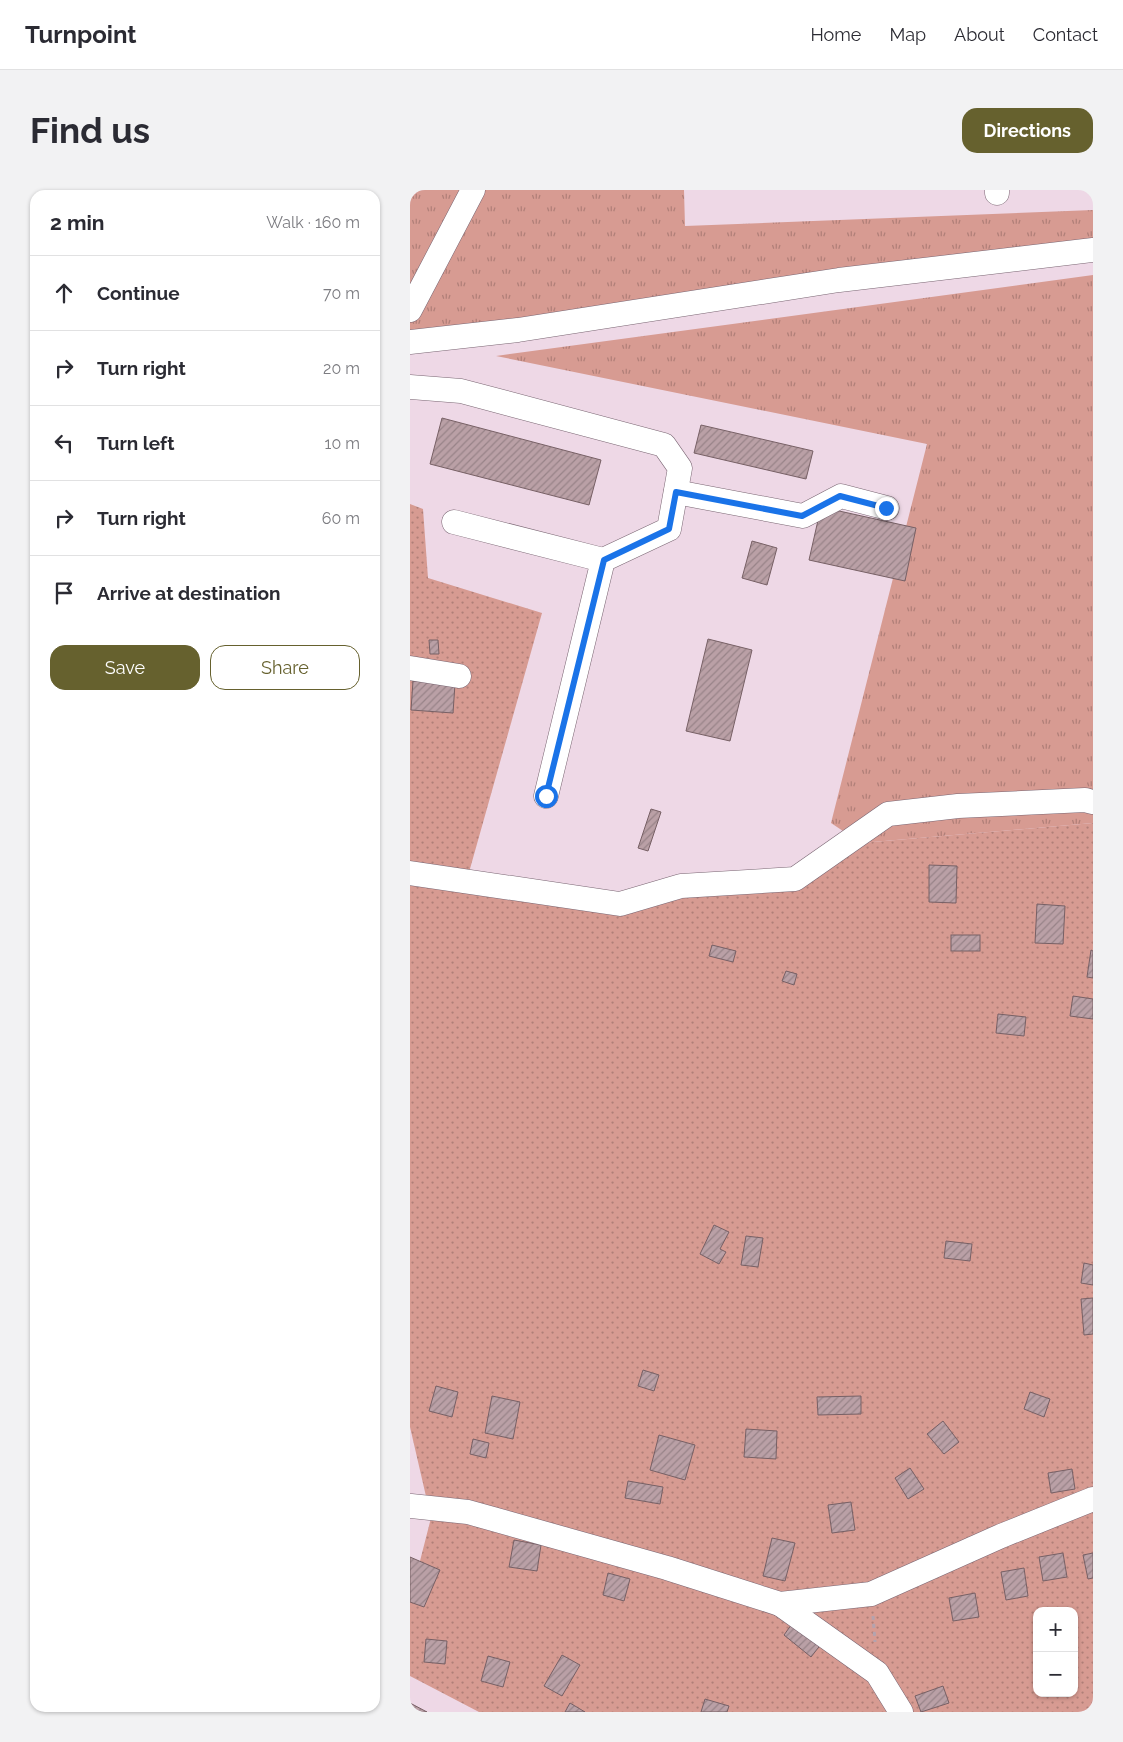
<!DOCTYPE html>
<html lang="en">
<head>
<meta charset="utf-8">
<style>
	body { margin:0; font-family:Raleway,sans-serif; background:#f2f2f3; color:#2b2b33 }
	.controls { position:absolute; right:15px; bottom:15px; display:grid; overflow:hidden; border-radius:10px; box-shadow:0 1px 4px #0004 }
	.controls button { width:45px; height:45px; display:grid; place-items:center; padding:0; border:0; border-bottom:1px solid #e1e1e2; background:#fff; color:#2b2b33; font:25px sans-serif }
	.stop { position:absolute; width:15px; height:15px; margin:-11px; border:4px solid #1a73e8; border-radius:50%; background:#fff }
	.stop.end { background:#1a73e8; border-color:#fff; box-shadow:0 1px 5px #0008 }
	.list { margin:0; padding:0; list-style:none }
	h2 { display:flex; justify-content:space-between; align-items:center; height:65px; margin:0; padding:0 20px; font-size:21px }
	h2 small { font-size:16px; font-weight:400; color:#7c7c81 }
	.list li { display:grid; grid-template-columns:32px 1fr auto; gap:15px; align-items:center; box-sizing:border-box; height:75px; padding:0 20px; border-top:1px solid #e1e1e2 }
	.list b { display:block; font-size:19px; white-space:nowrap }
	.list em { font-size:16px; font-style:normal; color:#7c7c81 }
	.actions { display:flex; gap:10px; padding:15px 20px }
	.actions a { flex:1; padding:11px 0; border:1px solid #66612e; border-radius:15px; text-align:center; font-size:18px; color:#66612e }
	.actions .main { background:#66612e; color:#fff }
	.icon { flex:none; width:28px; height:28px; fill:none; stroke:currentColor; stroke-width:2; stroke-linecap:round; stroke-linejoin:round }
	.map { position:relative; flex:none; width:683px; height:1522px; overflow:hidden; border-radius:15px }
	header { display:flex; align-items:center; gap:30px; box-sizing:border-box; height:70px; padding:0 25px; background:#fff; border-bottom:1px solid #e1e1e2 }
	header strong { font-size:24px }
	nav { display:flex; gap:28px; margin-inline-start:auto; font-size:18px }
	.intro { display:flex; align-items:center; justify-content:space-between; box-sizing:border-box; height:120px; padding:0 30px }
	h1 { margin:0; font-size:35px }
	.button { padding:12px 22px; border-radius:15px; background:#66612e; color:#fff; font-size:18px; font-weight:700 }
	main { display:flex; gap:30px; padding:0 30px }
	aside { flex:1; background:#fff; border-radius:15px; box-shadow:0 1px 4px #0004 }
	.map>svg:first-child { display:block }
	.grass { fill:url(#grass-tufts) }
	.garden { fill:url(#garden-dots); fill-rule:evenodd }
	.building { fill:url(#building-hatch); stroke:#776065 }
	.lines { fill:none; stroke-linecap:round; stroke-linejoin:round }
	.minor-casing { stroke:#796572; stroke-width:25 }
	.path { stroke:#b4a3ae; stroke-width:3; stroke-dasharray:4 4; stroke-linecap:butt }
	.minor { stroke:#fff; stroke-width:24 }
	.route { stroke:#1a73e8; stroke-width:6 }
</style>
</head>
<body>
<header>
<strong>Turnpoint</strong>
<nav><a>Home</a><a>Map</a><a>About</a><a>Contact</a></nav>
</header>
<div class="intro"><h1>Find us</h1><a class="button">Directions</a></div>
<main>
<aside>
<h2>2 min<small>Walk · 160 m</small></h2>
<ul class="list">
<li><svg class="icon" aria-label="ahead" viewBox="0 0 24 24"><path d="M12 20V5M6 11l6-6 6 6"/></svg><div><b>Continue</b></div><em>70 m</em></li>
<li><svg class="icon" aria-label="right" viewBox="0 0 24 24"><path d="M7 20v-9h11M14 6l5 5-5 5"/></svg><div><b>Turn right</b></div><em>20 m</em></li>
<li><svg class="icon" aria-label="left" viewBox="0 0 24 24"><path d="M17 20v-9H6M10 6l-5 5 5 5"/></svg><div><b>Turn left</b></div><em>10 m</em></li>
<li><svg class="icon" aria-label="right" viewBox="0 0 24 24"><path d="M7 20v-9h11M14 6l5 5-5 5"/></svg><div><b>Turn right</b></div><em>60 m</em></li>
<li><svg class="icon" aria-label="arrive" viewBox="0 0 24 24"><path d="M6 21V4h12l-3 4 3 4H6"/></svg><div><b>Arrive at destination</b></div></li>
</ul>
<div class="actions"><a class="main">Save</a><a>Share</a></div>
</aside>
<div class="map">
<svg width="683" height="1522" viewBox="0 0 683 1522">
	<defs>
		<pattern id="grass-tufts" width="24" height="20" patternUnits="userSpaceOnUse" patternTransform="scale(1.25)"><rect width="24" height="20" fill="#d79b92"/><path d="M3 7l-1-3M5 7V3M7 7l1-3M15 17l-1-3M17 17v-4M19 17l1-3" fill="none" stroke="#b07f78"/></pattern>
		<pattern id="garden-dots" width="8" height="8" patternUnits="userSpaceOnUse" patternTransform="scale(1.25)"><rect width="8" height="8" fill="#d79b92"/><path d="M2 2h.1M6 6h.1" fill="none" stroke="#b07f78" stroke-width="1.8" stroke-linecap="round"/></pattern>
		<pattern id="building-hatch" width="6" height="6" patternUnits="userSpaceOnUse" patternTransform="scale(1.25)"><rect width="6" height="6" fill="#baa0a6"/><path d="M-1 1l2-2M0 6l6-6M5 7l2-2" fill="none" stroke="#988388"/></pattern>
	</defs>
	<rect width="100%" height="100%" fill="#eed8e6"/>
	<g class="grass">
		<polygon points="0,0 274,0 275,36 683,20 683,60 0,152"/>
		<polygon points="683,85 683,633 451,653 421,633 517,254 86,166"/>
	</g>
	<path class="garden" d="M0,314L13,319L18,388L132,423L56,693L180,709L317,703L451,653L683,633V1522H69L0,1486V1410L21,1328L0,1237ZM627,1421H664V1503H627Z"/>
	<g class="building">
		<polygon points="32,228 191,270 179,315 20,274"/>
		<polygon points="291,235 403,261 396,289 284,263"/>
		<polygon points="411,317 506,338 495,391 399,370"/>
		<polygon points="342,351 367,358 357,395 332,388"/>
		<polygon points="298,449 342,460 320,551 276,541"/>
		<polygon points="19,450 28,450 29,464 20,464"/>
		<polygon points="3,491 45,494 43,523 1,520"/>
		<polygon points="241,619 251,622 238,661 228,658"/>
		<polygon points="519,675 547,676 546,713 519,712"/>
		<polygon points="627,714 655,716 653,754 625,753"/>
		<rect x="541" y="745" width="29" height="16"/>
		<polygon points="302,755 326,761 323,772 299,766"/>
		<polygon points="681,760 683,761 683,788 677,787"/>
		<polygon points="376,781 387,784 384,795 372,791"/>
		<polygon points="663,806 683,809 683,829 660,826"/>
		<polygon points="588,824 616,827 614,846 586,843"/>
		<polygon points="304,1035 319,1042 310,1059 316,1062 309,1074 290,1064"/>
		<polygon points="336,1046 353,1048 348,1077 331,1075"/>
		<polygon points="536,1051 562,1054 560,1071 534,1068"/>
		<polygon points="674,1073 683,1075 683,1095 671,1093"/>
		<polygon points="683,1108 683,1144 674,1145 671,1109"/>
		<polygon points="233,1180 249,1185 244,1201 228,1196"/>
		<polygon points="26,1196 48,1202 42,1227 19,1221"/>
		<polygon points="620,1202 640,1209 634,1227 614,1219"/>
		<polygon points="82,1206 110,1212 103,1249 75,1243"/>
		<polygon points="451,1206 451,1224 408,1225 407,1207"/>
		<polygon points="533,1231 549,1252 534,1264 517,1244"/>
		<polygon points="336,1239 367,1241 366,1269 334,1267"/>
		<polygon points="249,1245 285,1255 275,1290 240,1280"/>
		<polygon points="63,1249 79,1253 76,1268 60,1264"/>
		<polygon points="500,1278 514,1299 498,1309 485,1288"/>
		<polygon points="662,1279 665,1299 641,1303 638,1283"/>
		<polygon points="218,1291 253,1297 250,1314 215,1308"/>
		<polygon points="441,1312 445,1340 422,1343 418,1315"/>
		<polygon points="362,1348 385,1353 375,1391 353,1386"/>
		<polygon points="104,1350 131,1355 127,1381 99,1377"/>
		<polygon points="653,1363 657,1387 633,1391 629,1367"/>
		<polygon points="683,1363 683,1388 678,1389 673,1365"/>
		<polygon points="0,1367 30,1380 14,1417 0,1412"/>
		<polygon points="614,1378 618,1406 596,1410 591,1382"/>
		<polygon points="198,1383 220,1389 214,1411 193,1405"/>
		<polygon points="565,1403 569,1427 543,1431 539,1408"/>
		<polygon points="384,1431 412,1453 401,1467 374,1445"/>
		<polygon points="16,1449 37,1451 35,1474 14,1472"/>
		<polygon points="152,1465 170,1475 152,1506 134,1496"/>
		<polygon points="78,1466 100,1472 93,1497 71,1491"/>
		<polygon points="533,1496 539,1513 511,1522 505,1506"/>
		<polygon points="295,1509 319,1516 317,1522 291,1522"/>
		<polygon points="0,1513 17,1522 0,1522"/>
		<polygon points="160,1513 175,1522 155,1522"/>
	</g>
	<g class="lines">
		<g class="minor-casing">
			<g id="minor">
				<polyline points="587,0 587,3"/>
				<polyline points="0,120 63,0"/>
				<polyline points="0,152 108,140 429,90 683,60"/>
				<polyline points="0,197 51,201 254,255 270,278 259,339 193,370 136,606"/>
				<polyline points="266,302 393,326 431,306 477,318"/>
				<polyline points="44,332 193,370"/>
				<polyline points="0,478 49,486"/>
				<polyline points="0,683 210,714 271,696 385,689 478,624 548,616 675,610 683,612"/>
				<polyline points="1,1316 58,1322 257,1378 370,1414 461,1404 591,1346 683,1309"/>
				<polyline points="370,1414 467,1483 491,1522"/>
			</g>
		</g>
		<polyline class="path" points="463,1426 465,1452"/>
		<use href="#minor" class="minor"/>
	</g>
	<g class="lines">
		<polyline class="route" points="136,606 194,370 259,339 266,302 392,326 430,306 476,318"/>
	</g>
</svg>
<div class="controls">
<button>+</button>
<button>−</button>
</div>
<div class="stop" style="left:136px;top:606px"></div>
<div class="stop end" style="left:476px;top:318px"></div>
</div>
</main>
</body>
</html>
